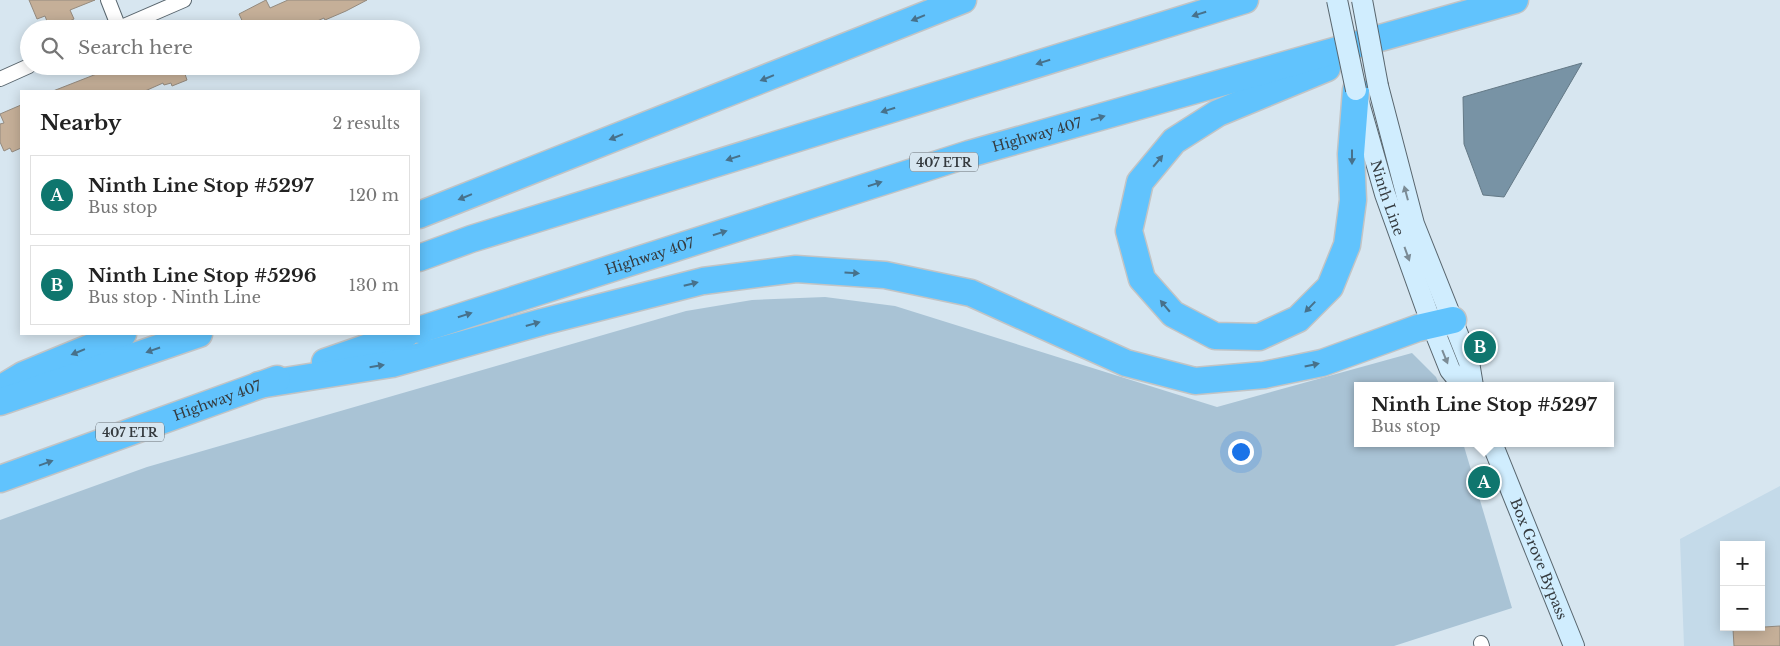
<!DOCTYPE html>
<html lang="en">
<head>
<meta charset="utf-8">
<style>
	body { margin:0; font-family:"Libre Baskerville",serif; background:#f2f2f2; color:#222 }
	.controls { position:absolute; right:15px; bottom:15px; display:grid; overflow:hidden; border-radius:0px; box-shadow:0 2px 12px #0003 }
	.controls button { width:45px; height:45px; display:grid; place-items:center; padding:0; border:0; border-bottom:1px solid #e0e0e0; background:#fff; color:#222; font:25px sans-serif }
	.you { position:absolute; left:1240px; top:451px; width:18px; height:18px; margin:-12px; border:4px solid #fff; border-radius:50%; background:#1a73e8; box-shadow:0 0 0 8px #1a73e833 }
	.badge { display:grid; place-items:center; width:32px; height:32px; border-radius:50%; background:#0f766e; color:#fff; font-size:16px; font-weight:700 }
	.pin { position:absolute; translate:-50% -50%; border:2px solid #fff; box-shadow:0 1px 5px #0006 }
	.popup { position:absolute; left:1354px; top:382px; width:260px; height:65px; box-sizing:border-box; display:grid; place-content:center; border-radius:0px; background:#fff; filter:drop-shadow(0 1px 4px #0005); font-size:16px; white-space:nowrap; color:#767676 }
	.popup b { font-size:19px; color:#222 }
	.popup::after { content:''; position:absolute; left:50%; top:100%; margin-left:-10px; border:10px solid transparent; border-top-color:#fff }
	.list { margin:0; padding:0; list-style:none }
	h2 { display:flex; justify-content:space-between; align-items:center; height:65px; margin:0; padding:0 20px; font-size:21px }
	h2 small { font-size:16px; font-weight:400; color:#767676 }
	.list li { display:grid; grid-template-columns:32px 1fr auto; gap:15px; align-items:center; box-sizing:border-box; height:80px; margin:0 10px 10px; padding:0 10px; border:1px solid #e0e0e0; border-radius:0px }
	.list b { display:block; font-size:19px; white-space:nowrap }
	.list p { margin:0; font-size:16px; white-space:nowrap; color:#767676 }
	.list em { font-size:16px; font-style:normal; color:#767676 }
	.icon { flex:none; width:28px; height:28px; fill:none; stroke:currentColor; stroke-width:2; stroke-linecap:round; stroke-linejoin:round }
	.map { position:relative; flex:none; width:1780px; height:646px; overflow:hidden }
	.search { position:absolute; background:#fff; box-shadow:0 2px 12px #0003; left:20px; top:20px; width:400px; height:55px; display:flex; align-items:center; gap:12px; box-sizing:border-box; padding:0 18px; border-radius:28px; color:#767676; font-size:19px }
	.panel { position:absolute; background:#fff; box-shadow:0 2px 12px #0003; left:20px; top:90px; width:400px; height:245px; border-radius:0px }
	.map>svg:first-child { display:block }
	.built { fill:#c4dae9; fill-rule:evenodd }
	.green { fill:#a9c3d5 }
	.water { fill:#7893a5; stroke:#647986 }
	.building { fill:#c5af98; stroke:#948a7e }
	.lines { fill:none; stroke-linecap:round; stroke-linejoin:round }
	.minor-casing { stroke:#59666e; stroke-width:16 }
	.secondary-casing { stroke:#59666e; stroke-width:22 }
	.motorway-casing { stroke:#c2c4c5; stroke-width:29 }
	.minor { stroke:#fff; stroke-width:14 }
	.secondary { stroke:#d0edfe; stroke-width:20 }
	.motorway { stroke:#61c3fd; stroke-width:26 }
	.secondary-bridge-casing { stroke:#59666e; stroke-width:22; stroke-linecap:butt }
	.secondary-bridge { stroke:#d0edfe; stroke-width:20 }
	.oneway { fill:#47718b }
	.oneway2 { fill:#7b8b95 }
	.labels { text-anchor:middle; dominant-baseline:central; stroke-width:4; stroke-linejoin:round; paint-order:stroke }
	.shield { fill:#d7e6f0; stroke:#666e74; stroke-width:1 }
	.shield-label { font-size:12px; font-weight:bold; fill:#353b3f }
	.street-label { font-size:14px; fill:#353b3f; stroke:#d7e6f0 }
</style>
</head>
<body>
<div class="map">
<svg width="1780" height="646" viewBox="0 0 1780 646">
	<rect width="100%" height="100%" fill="#d7e6f0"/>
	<path class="built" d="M1780,486V646H1684L1680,539ZM1724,545H1761V627H1724Z"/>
	<polygon class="green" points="825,297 895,306 1217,407 1412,353 1436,377 1440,386 1358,386 1358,443 1463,443 1512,608 1394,646 0,646 0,520 147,467 686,311 752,300"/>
	<polygon class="water" points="1582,63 1504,197 1483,195 1464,144 1463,97"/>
	<g class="building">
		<polygon points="29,0 95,0 70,10 74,19 52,29 50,29 45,16 37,19"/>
		<polygon points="266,0 270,8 288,0 367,0 346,11 325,20 324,18 299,29 246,29 239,14"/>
		<polygon points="117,66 202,66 185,74 187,80 172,86 171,83 164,85 163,83 145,91 53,91"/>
		<polygon points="21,105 21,148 12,152 10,148 4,151 0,142 0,124 4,123 0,114"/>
		<polygon points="1780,626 1780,646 1734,646 1733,629"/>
	</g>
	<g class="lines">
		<g class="minor-casing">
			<g id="minor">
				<polyline points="108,0 119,28"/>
				<polyline points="117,29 184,0"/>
				<polyline points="0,79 29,66"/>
				<polyline points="1481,643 1482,646"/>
			</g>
		</g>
		<g class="secondary-casing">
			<g id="secondary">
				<polyline points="1378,86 1414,224 1469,362 1473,386"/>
				<path id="s1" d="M1359,103L1385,194L1432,325L1450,370L1463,386"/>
				<path id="s2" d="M1492,443L1574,646"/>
			</g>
		</g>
		<g class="motorway-casing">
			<g id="motorway">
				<polyline points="1327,68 1218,113 1174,141 1140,182 1129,231 1142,279 1173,314 1215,336 1259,337 1298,319 1330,287 1347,245 1353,200 1351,154 1356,90"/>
				<polyline points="419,215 963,0"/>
				<polyline points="419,258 471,239 1245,0"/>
				<path id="s3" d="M419,330L969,154L1515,0"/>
				<polyline points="325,362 406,334"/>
				<polyline points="259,385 392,364 542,322 703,281 796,269 885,275 971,293 1126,363 1195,381 1264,375 1322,363 1418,328 1453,320"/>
				<polyline points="0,389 23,375 123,334"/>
				<polyline points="0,402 199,334"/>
				<path id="s4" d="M0,479L277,379"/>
			</g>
		</g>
		<use href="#minor" class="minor"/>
		<use href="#secondary" class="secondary"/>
		<use href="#motorway" class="motorway"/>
		<g class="secondary-bridge-casing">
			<g id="secondary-bridge">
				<polyline points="1337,0 1356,90"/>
				<polyline points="1362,0 1378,86"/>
			</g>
		</g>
		<use href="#secondary-bridge" class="secondary-bridge"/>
	</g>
	<defs><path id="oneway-solid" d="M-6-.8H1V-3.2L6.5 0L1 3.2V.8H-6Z" transform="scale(1.25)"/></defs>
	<g class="oneway">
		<use href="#oneway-solid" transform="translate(1199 14) rotate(163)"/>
		<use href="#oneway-solid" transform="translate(918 18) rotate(158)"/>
		<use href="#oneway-solid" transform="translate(1043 62) rotate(163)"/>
		<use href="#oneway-solid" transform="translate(767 78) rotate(158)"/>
		<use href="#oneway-solid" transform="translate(888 110) rotate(163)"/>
		<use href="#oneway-solid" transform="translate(1098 118) rotate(-16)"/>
		<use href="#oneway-solid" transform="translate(616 137) rotate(158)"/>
		<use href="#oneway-solid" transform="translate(1352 157) rotate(90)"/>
		<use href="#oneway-solid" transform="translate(733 158) rotate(163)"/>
		<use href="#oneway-solid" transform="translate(1158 161) rotate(-50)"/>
		<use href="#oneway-solid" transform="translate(875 184) rotate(-18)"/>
		<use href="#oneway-solid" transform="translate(465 197) rotate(158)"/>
		<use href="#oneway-solid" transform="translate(720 233) rotate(-18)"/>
		<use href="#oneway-solid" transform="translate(852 273) rotate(4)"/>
		<use href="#oneway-solid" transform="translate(691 284) rotate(-14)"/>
		<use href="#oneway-solid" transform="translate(1165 306) rotate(-130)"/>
		<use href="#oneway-solid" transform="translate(1310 307) rotate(134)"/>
		<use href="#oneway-solid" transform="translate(465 315) rotate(-18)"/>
		<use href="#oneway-solid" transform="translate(533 324) rotate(-16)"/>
		<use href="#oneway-solid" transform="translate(153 350) rotate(161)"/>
		<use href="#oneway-solid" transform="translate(78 352) rotate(158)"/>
		<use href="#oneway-solid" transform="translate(1312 365) rotate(-12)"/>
		<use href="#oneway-solid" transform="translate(377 366) rotate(-9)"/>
		<use href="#oneway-solid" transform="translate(46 463) rotate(-20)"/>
	</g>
	<g class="oneway2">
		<use href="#oneway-solid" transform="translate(1406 193) rotate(-105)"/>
		<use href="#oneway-solid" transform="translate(1407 254) rotate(70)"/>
		<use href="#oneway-solid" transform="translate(1445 357) rotate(68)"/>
	</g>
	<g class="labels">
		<g class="shield">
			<rect x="910" y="152.5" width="68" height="19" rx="4"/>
			<rect x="96" y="422.5" width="68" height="19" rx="4"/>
		</g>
		<g class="shield-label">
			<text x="944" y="162">407 ETR</text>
			<text x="130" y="432">407 ETR</text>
		</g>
		<g class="street-label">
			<text stroke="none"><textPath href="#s3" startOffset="648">Highway 407</textPath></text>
			<text stroke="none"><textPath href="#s1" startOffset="99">Ninth Line</textPath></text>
			<text stroke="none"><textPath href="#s3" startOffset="242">Highway 407</textPath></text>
			<text stroke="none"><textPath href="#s4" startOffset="231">Highway 407</textPath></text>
			<text stroke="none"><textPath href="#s2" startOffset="125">Box Grove Bypass</textPath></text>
		</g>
	</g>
</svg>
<div class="controls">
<button>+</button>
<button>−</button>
</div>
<div class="you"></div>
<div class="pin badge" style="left:1484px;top:482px">A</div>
<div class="popup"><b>Ninth Line Stop #5297</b>Bus stop</div>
<div class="pin badge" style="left:1480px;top:347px">B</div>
<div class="search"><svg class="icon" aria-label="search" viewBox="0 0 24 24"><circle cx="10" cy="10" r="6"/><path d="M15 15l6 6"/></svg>Search here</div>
<section class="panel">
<h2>Nearby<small>2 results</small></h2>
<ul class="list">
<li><span class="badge">A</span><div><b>Ninth Line Stop #5297</b><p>Bus stop</p></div><em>120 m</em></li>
<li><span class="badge">B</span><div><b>Ninth Line Stop #5296</b><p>Bus stop · Ninth Line</p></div><em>130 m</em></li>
</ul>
</section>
</div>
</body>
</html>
